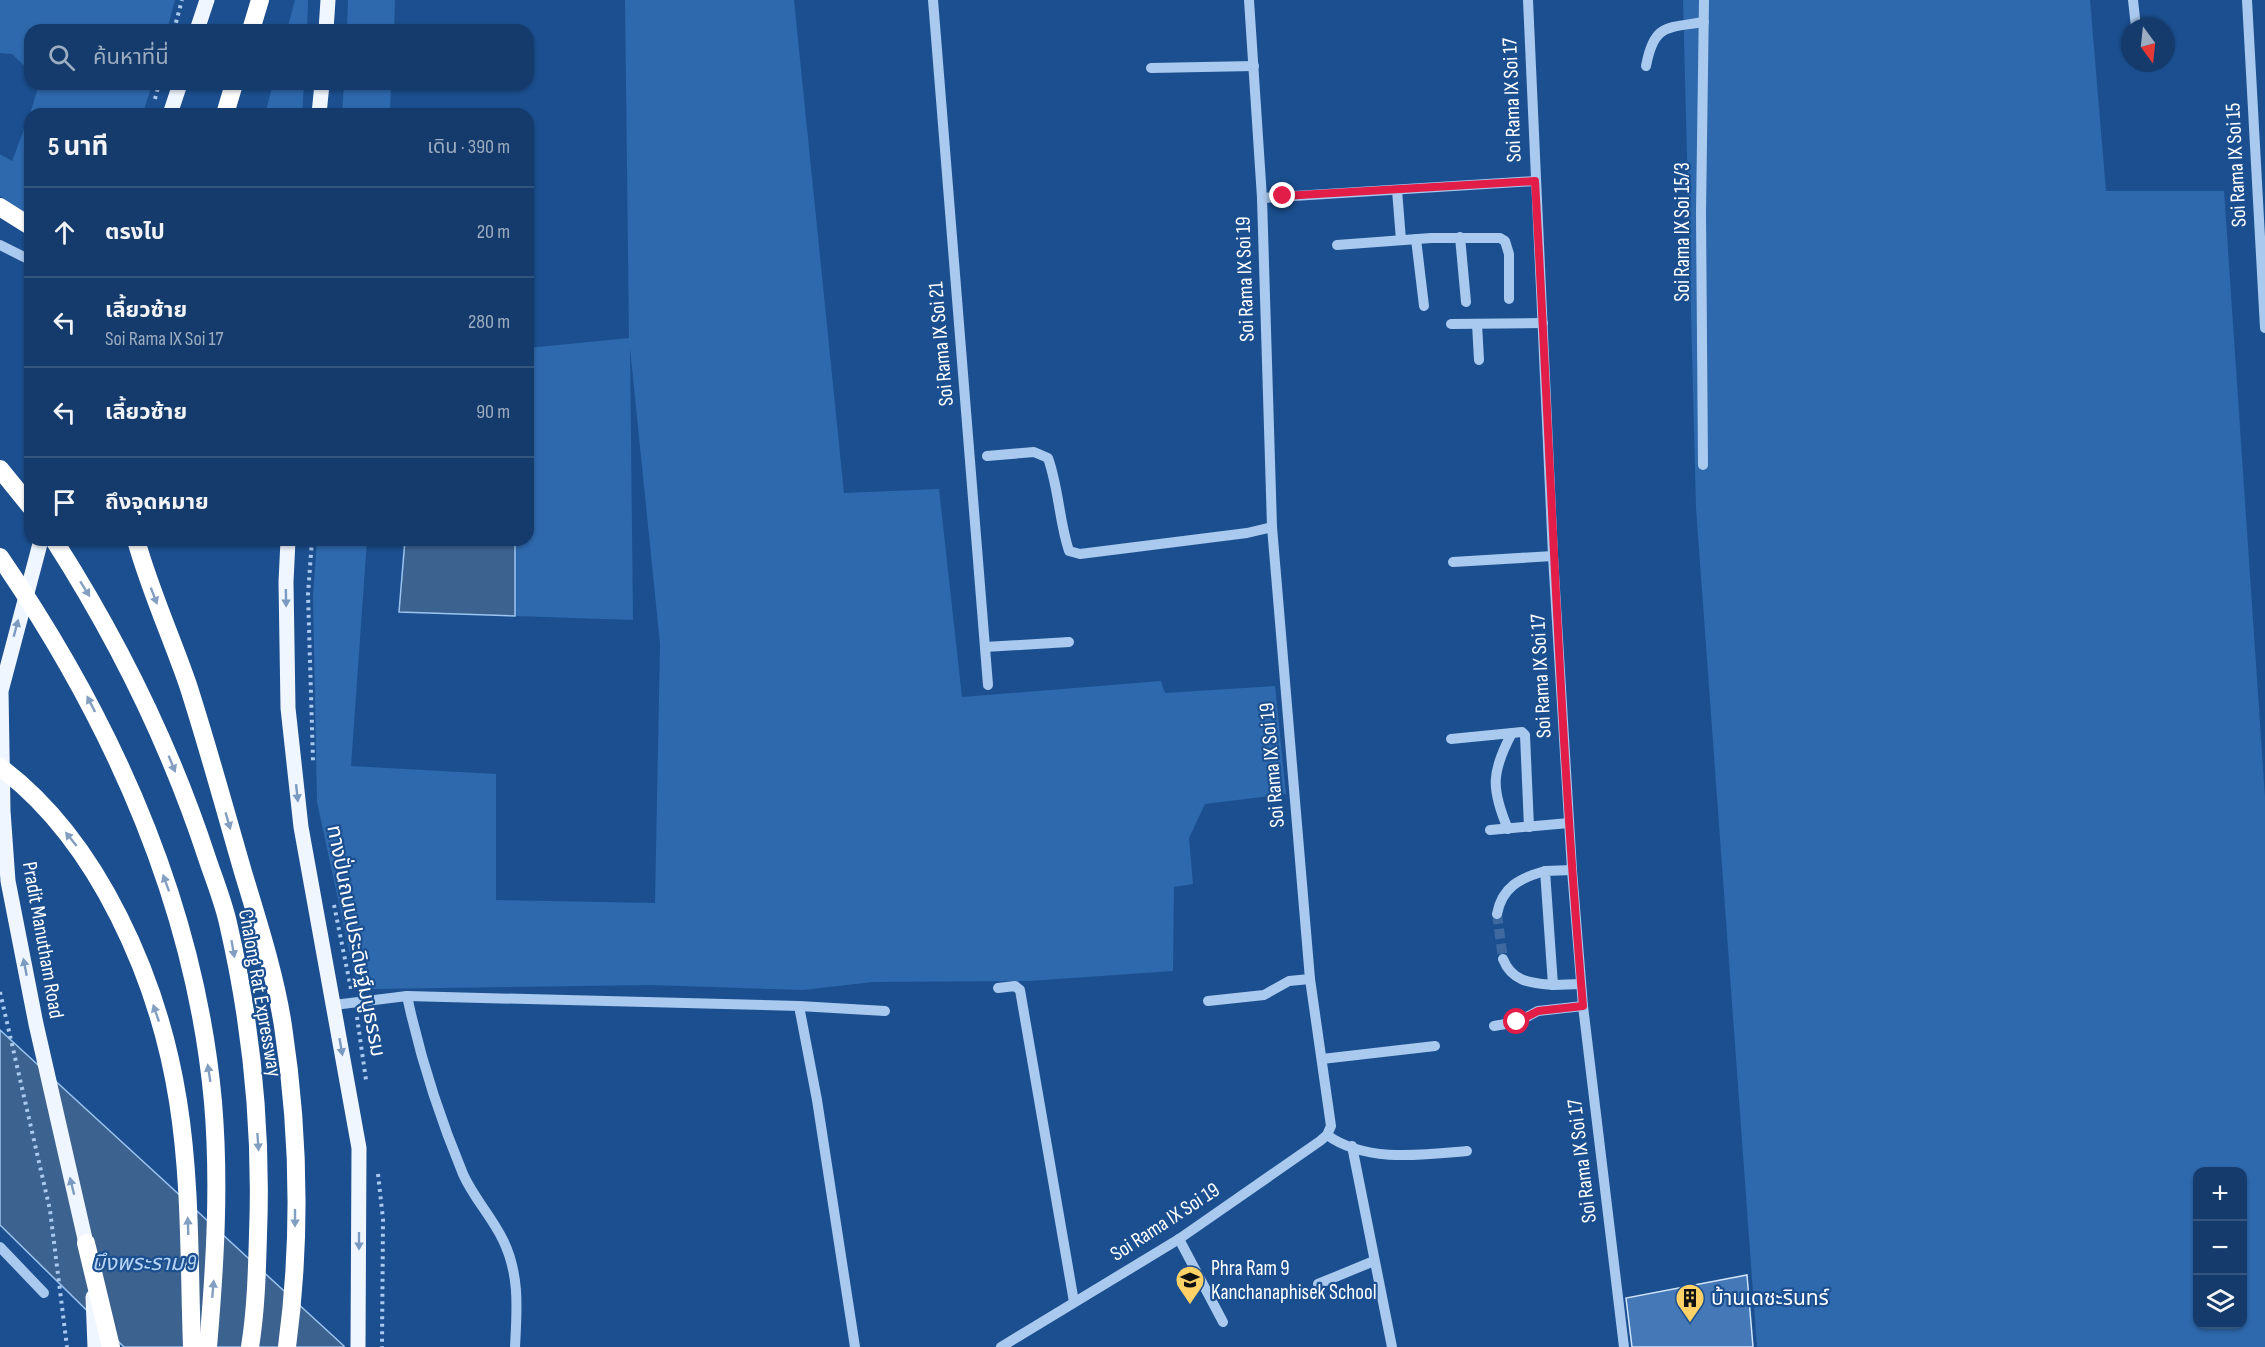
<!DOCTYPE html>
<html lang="th">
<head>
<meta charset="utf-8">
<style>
	body { margin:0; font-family:"Sofia Sans Condensed","Noto Sans Thai",sans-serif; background:#1d4271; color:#f1f3f6 }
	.controls { position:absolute; right:18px; bottom:18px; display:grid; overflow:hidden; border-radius:12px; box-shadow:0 2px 4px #0004 }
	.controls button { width:54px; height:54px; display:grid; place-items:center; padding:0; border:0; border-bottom:2px solid #33557e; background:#143b6b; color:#f1f3f6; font:30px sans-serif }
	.compass { position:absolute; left:2121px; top:18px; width:54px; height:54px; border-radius:50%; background:#143b6b; box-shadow:0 2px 4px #0004; rotate:165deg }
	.stop { position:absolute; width:18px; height:18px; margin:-14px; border:4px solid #e11d48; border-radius:50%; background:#fff }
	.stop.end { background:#e11d48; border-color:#fff; box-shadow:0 2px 6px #0008 }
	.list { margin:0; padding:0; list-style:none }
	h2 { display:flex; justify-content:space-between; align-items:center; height:78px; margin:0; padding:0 24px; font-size:26px }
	h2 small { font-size:20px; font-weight:400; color:#9dadc1 }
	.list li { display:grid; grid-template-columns:39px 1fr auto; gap:18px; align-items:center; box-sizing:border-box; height:90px; padding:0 24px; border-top:2px solid #33557e }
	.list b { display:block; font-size:22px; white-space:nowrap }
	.list p { margin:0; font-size:20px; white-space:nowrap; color:#9dadc1 }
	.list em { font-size:20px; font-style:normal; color:#9dadc1 }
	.icon { flex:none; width:33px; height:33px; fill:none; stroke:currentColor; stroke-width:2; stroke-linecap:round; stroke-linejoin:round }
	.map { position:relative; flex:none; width:2265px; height:1347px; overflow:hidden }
	.search { position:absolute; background:#143b6b; box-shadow:0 2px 4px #0004; left:24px; top:24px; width:510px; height:66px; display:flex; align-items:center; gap:15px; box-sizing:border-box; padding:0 21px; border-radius:18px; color:#9dadc1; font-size:22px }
	.panel { position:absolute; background:#143b6b; box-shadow:0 2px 4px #0004; left:24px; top:108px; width:510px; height:438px; border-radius:18px }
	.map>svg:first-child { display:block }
	.green { fill:#2e69ad; fill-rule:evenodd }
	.water { fill:#3c6290; stroke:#9cc4f0; stroke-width:1.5 }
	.building { fill:#4478b7; stroke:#cfe3fa; stroke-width:1.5 }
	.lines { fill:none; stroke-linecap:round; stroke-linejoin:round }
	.minor-tunnel { stroke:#3d69a0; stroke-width:10; stroke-dasharray:10 5; stroke-linecap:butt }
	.path { stroke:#a9c9ee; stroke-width:4; stroke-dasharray:3 4.5; stroke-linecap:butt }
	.minor { stroke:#a9c9ee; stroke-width:10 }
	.major { stroke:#f0f6ff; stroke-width:15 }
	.highway { stroke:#fff; stroke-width:18 }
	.oneway { fill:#829ec1 }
	.oneway2 { fill:#7b9ac1 }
	.route { stroke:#e11d48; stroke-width:8 }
	.labels { text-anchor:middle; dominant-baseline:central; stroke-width:4.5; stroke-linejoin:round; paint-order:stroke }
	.street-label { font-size:21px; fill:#fff; stroke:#1b4f8f }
	.poi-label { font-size:21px; fill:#fff; stroke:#1b4f8f; text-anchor:start }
	.water-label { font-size:22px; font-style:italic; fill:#b5d3f5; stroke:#1b4f8f }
</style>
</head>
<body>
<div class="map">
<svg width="2265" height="1347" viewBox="0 0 2265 1347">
	<rect width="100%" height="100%" fill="#1b4f8f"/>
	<g class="green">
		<polygon points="0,0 175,0 167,30 30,30 30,71 12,54 0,53"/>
		<polygon points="295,0 308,0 307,30 287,30"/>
		<polygon points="348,0 395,0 394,30 347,30"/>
		<polygon points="625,0 794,0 844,493 939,489 962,697 1161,681 1165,693 1275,686 1286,794 1205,804 1189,838 1193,884 1174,887 1173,971 1029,981 873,982 803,990 652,985 375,989 357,987 317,802 313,596 317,540 367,540 351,766 496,774 496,900 655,903 660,644 630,348 633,620 515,616 515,540 528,540 528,348 629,338"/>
		<path d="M1683,0H2090L2106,191H2224L2265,797V1347H1757L1696,508ZM2198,1172H2242V1324H2198Z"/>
		<polygon points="39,84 152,84 143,114 30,114"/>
		<polygon points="273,84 304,84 302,114 265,114"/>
		<polygon points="344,84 391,84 390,114 342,114"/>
		<polygon points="30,114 30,216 0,196 0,154 12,161"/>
	</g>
	<g class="water">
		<polygon points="405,540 515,540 515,616 399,612"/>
		<polygon points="0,1030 344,1346 344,1347 124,1347 0,1225"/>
	</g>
	<polygon class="building" points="1747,1275 1753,1347 1632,1347 1626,1298"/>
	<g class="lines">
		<polyline class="minor-tunnel" points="1497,914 1503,959"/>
		<g class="path">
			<polyline points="174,30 182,0"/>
			<polyline points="155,99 159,84"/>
			<polyline points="312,540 308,594 313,761"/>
			<polyline points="334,905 351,989"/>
			<polyline points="0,992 50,1210 67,1347"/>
			<polyline points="357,1017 366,1080"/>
			<polyline points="378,1174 383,1219 382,1347"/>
		</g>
		<g class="minor">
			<polyline points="933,0 988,685"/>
			<polyline points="1528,0 1553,556 1572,870 1583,1006 1624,1347"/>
			<polyline points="2133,0 2136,27"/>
			<polyline points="2247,0 2265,328"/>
			<path d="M1646,66C1654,24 1666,28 1704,22"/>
			<polyline points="1151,68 1254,66"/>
			<polyline points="1397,190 1401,240"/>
			<polyline points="1262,198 1535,181"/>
			<polyline points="1460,237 1466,302"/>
			<polyline points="1416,239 1424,306"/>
			<polyline points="0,245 30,260"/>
			<polyline points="1337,245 1431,238 1500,238 1505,241 1509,254 1509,299"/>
			<polyline points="1451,324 1543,323"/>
			<polyline points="1477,324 1479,360"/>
			<path d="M987,456L1034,452L1048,458C1059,489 1059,521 1069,551L1080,554L1247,533L1272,527"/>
			<polyline points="1703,465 1701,213 1704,0"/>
			<polyline points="1453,562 1553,556"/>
			<polyline points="985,647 1069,642"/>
			<polyline points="1451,739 1512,733"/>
			<path d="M1508,829C1491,789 1491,772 1512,733L1522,732L1525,735L1529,827"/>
			<polyline points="1490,830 1569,823"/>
			<polyline points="1572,870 1545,871 1553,985 1581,984"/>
			<path d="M1497,914C1502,887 1520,878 1545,871"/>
			<path d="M1503,959C1512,982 1531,983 1553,985"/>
			<polyline points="998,988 1015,986 1020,990 1074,1302"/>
			<path d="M407,996C420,1057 439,1116 463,1174C473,1197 492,1217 503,1240C520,1275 517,1309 515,1347"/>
			<polyline points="1208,1001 1264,995 1289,981 1310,979"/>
			<polyline points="334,1005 407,996 799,1006 817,1100 855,1347"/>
			<polyline points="799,1006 885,1011"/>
			<polyline points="1494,1026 1517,1022 1538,1011 1583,1006"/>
			<polyline points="1322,1059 1435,1046"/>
			<path d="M1327,1135C1366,1163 1422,1155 1467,1151"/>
			<polyline points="1352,1146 1392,1347"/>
			<polyline points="1179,1239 1223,1322"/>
			<polyline points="0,1247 44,1293"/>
			<polyline points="1318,1284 1374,1261"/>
			<polyline points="1001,1347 1179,1239 1320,1141 1327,1135 1331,1126 1310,979 1272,527 1262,198 1249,0"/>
		</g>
		<g class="major">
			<polyline points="197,30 207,0"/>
			<polyline points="326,30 328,0"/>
			<polyline points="170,114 180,84"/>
			<polyline points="319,114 322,84"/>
			<polyline points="41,540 1,691 3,811 8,881 36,1024 88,1252"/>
			<polyline points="288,540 286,582 288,708 301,827 359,1148 358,1347"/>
			<polyline points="93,1297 95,1347"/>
		</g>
		<g class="highway">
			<polyline points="251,30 260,0"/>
			<polyline points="225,114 234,84"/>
			<polyline points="0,207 30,226"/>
			<polyline points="0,469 30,506"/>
			<path d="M54,540C118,640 170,745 207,858C214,879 223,901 228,923C251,1023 262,1131 258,1234C257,1271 256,1310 250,1347"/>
			<path d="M136,540C150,590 171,636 188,685C208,747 225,810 243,872C258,922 275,974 283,1026C299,1131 301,1242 287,1347"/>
			<path d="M0,557C111,719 195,904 213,1102C220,1184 215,1265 208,1347"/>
			<path d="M0,767C99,841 159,981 178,1101C191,1182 189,1266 192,1347"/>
			<polyline points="86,1243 111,1347"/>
		</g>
	</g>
	<defs><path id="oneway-solid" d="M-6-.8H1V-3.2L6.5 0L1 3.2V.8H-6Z" transform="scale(1.5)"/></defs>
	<g class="oneway">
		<use href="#oneway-solid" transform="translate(85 589) rotate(58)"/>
		<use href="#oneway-solid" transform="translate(154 596) rotate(69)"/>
		<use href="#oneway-solid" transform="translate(91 704) rotate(-117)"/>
		<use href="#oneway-solid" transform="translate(172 764) rotate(68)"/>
		<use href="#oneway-solid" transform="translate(228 821) rotate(74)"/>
		<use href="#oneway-solid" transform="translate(71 839) rotate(-129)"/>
		<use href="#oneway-solid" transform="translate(166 883) rotate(-110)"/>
		<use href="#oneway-solid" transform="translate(233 949) rotate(80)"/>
		<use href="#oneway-solid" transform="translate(156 1013) rotate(-109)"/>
		<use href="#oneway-solid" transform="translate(209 1073) rotate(-99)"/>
		<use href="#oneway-solid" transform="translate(258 1142) rotate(86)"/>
		<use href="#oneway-solid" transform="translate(295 1218) rotate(90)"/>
		<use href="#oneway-solid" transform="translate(188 1226) rotate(-92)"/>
		<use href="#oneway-solid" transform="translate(213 1289) rotate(-85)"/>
	</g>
	<g class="oneway2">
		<use href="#oneway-solid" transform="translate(286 598) rotate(89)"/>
		<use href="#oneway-solid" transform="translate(16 628) rotate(-75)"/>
		<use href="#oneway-solid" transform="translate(297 793) rotate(84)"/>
		<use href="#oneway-solid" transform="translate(25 967) rotate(-101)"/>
		<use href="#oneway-solid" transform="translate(341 1047) rotate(80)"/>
		<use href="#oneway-solid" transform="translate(72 1186) rotate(-104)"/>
		<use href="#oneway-solid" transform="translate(359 1241) rotate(90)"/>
	</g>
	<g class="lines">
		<path class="route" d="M1283,196L1535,181C1551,456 1559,731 1583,1006L1538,1011L1517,1022"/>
	</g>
	<defs>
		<g id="school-pin" transform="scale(1.5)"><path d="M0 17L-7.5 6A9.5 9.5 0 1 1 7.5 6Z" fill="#ffd166" stroke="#1b4f8f"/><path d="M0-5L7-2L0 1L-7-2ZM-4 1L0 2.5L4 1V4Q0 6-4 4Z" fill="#111"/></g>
		<g id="building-pin" transform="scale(1.5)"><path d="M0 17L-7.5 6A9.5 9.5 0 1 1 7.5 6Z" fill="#ffd166" stroke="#1b4f8f"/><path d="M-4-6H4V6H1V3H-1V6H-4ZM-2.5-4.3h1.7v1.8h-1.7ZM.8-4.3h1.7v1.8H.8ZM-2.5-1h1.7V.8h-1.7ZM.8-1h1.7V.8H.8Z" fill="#111"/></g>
	</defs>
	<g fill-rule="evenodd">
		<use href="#school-pin" x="1190" y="1280"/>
		<use href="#building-pin" x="1690" y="1298"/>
	</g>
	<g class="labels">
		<g class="street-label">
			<text transform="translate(1512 100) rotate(-92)">Soi Rama IX Soi 17</text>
			<text transform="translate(2236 165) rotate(-93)">Soi Rama IX Soi 15</text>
			<text transform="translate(1682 232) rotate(-90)">Soi Rama IX Soi 15/3</text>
			<text transform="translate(1245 279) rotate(-92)">Soi Rama IX Soi 19</text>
			<text transform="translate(941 344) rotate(-95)">Soi Rama IX Soi 21</text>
			<text transform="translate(1541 676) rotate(-93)">Soi Rama IX Soi 17</text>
			<text transform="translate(1272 765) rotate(-95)">Soi Rama IX Soi 19</text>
			<text transform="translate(43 940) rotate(80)">Pradit Manutham Road</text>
			<text transform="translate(356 941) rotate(79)">ทางปั่นถนนประดิษฐ์มนูธรรม</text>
			<text transform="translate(260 993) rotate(80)">Chalong Rat Expressway</text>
			<text transform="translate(1582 1161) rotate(-97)">Soi Rama IX Soi 17</text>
			<text transform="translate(1165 1222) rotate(-33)">Soi Rama IX Soi 19</text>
		</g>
		<g class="poi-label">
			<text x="1211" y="1268">Phra Ram 9<tspan x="1211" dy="24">Kanchanaphisek School</tspan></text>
			<text x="1711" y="1298">บ้านเดชะรินทร์</text>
		</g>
		<g class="water-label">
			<text x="144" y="1263">บึงพระราม 9</text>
		</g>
	</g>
</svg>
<div class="controls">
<button>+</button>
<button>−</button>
<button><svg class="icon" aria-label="layers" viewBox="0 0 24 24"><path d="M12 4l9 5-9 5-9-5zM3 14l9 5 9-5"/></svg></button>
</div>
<svg class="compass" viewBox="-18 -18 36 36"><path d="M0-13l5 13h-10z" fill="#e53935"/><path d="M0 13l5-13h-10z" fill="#9dadc1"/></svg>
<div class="stop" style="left:1517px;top:1022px"></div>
<div class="stop end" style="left:1283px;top:196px"></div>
<div class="search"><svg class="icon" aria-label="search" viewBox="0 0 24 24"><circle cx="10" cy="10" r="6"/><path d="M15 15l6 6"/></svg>ค้นหาที่นี่</div>
<section class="panel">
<h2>5 นาที<small>เดิน · 390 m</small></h2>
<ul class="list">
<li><svg class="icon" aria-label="ahead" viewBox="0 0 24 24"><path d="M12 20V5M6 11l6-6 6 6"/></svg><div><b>ตรงไป</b></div><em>20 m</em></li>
<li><svg class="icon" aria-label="left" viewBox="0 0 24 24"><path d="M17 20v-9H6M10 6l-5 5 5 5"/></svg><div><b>เลี้ยวซ้าย</b><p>Soi Rama IX Soi 17</p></div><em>280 m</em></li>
<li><svg class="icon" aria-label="left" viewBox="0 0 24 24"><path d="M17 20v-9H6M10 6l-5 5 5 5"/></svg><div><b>เลี้ยวซ้าย</b></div><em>90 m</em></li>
<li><svg class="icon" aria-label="arrive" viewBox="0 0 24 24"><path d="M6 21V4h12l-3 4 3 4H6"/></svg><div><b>ถึงจุดหมาย</b></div></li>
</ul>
</section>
</div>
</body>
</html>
